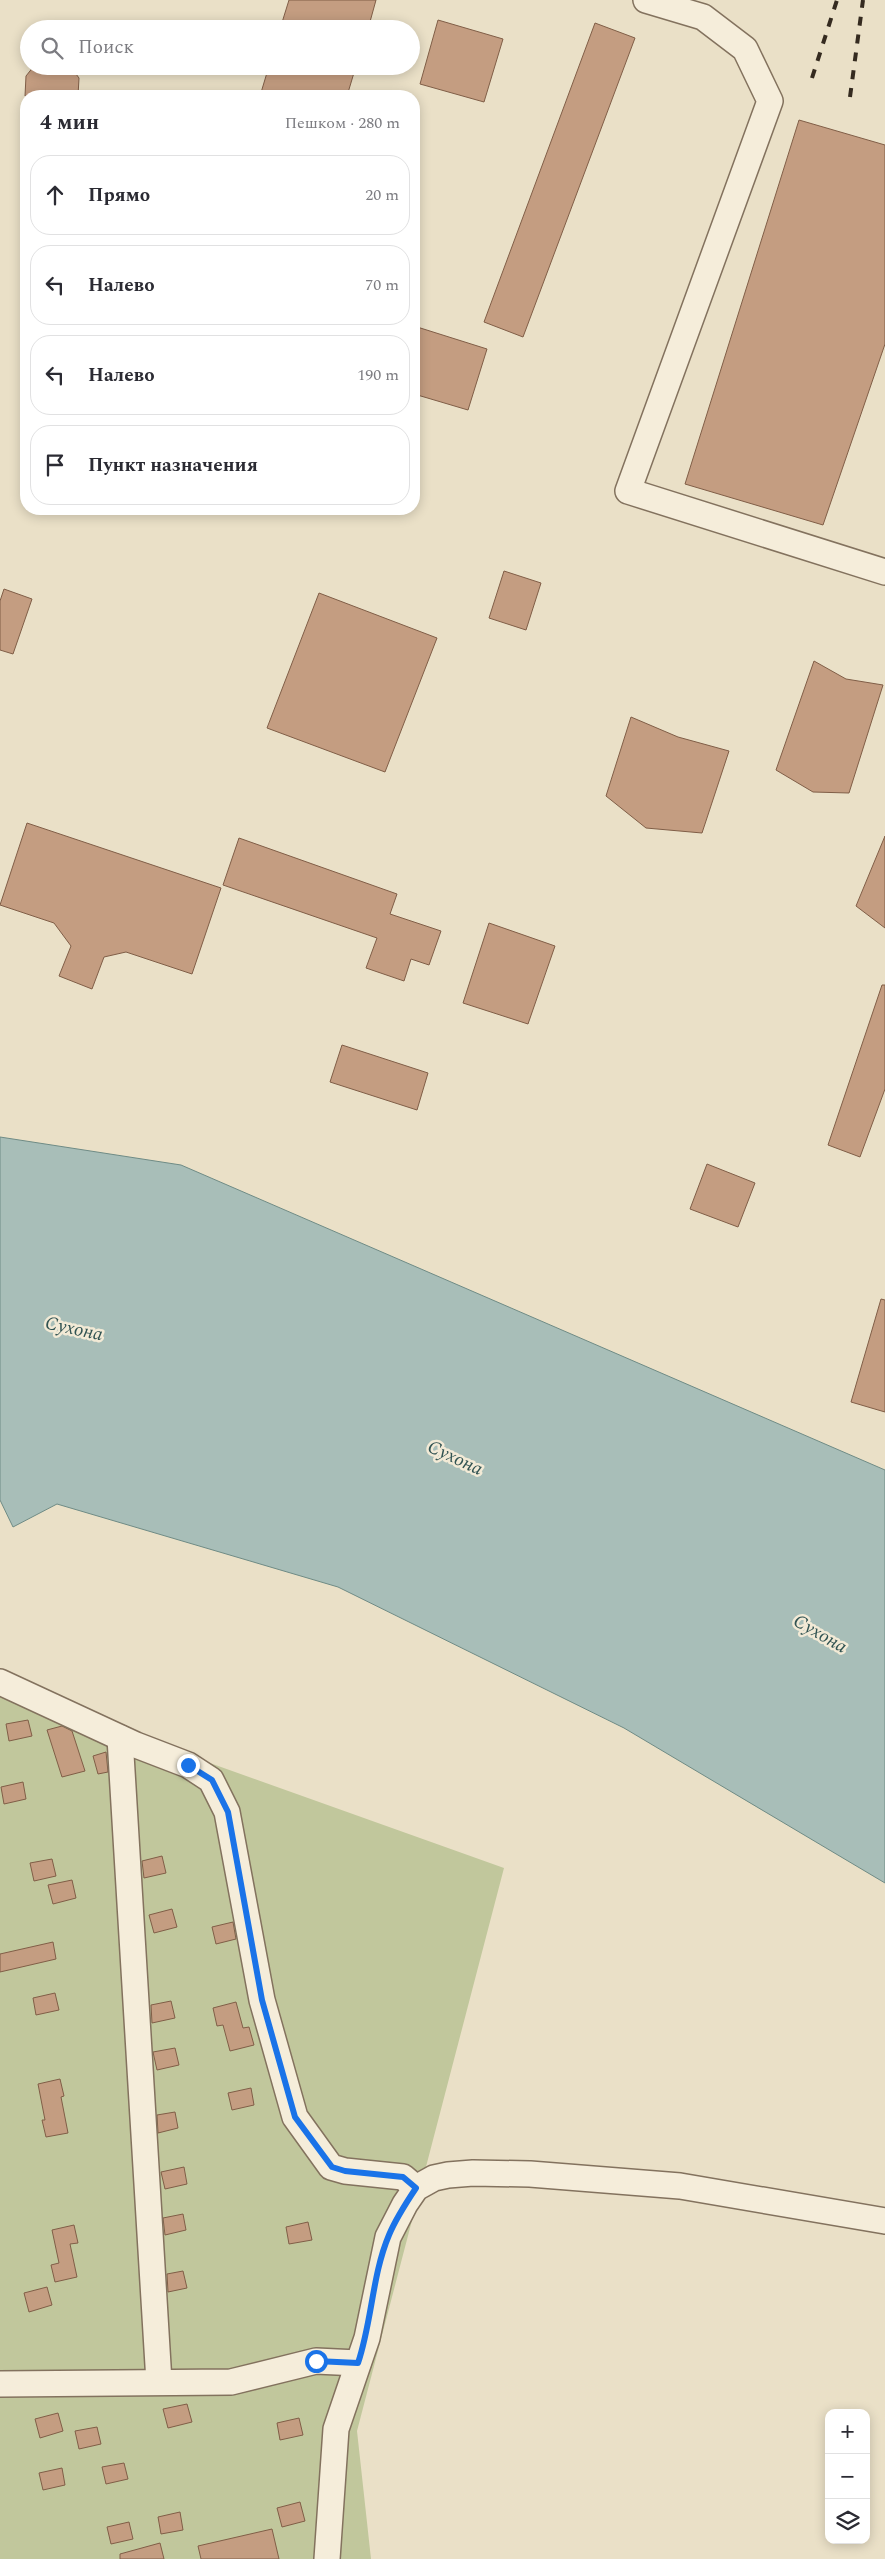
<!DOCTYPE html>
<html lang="ru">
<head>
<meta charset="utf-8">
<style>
	body { margin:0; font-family:Spectral,serif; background:#f2f2f3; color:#2b2b33 }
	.controls { position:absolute; right:15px; bottom:15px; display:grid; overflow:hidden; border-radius:10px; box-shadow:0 2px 12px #0003 }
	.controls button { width:45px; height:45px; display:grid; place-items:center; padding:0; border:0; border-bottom:1px solid #e1e1e2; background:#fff; color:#2b2b33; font:25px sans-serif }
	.stop { position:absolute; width:15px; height:15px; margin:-11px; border:4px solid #1a73e8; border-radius:50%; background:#fff }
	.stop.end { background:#1a73e8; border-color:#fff; box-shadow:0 1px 5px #0008 }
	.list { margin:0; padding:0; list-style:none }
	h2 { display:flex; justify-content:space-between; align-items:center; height:65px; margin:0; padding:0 20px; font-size:21px }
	h2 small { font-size:16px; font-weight:400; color:#7c7c81 }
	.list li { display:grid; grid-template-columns:32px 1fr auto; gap:15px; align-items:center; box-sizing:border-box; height:80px; margin:0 10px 10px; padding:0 10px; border:1px solid #e1e1e2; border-radius:20px }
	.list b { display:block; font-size:19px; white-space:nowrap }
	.list em { font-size:16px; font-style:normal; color:#7c7c81 }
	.icon { flex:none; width:28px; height:28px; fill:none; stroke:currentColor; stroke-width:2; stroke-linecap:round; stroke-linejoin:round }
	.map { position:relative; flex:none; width:885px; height:2559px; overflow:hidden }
	.search { position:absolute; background:#fff; box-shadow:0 2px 12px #0003; left:20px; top:20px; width:400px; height:55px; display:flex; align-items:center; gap:12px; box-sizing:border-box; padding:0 18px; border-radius:28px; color:#7c7c81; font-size:19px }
	.panel { position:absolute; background:#fff; box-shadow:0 2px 12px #0003; left:20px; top:90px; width:400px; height:425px; border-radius:20px }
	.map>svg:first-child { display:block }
	.green { fill:#c1c79c }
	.water { fill:#a8beb8; stroke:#6f8b85 }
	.building { fill:#c49d81; stroke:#805e47 }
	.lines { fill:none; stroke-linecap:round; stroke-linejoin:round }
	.minor-casing { stroke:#83725e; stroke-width:28 }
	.minor { stroke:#f5edda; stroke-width:25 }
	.rail { stroke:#352b20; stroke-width:4; stroke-dasharray:9 9; stroke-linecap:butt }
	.route { stroke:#1a73e8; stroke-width:6 }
	.labels { text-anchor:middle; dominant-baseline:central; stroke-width:5; stroke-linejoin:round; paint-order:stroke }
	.water-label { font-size:19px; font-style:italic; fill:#315352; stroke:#f2ead6 }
</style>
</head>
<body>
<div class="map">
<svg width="885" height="2559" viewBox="0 0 885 2559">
	<rect width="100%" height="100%" fill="#eae0c7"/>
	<polygon class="green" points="0,1688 504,1868 357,2431 371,2559 0,2559"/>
	<polygon class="water" points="0,1137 181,1165 885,1470 885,1883 624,1728 338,1587 57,1504 13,1527 0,1500"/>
	<g class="building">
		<polygon points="289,0 376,0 368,29 280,29"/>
		<polygon points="438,20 503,39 484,102 420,84"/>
		<polygon points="595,23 635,38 523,337 484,322"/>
		<polygon points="34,66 70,66 79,78 78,96 25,96 26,76"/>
		<polygon points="269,66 356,66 347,96 260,96"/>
		<polygon points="799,120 885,145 885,344 823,525 685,484"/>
		<polygon points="414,326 487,349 468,410 414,394"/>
		<polygon points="504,571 541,583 526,630 489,618"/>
		<polygon points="4,589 32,599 13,654 0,650 0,601"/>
		<polygon points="319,593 437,638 385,772 267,728"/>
		<polygon points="814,661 846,679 883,685 849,793 813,792 776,770"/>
		<polygon points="631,717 678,737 729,751 702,833 646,828 606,796"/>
		<polygon points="27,823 221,888 192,974 126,952 104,957 92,989 59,976 71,946 54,923 0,905"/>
		<polygon points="885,836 885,928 856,906"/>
		<polygon points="239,838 397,894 390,914 441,931 429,965 411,959 404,981 366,968 377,938 223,885"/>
		<polygon points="489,923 555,946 528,1024 463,1003"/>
		<polygon points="882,985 885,985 885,1089 860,1157 828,1145"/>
		<polygon points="342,1045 428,1073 417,1110 330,1082"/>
		<polygon points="707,1164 755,1183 738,1227 690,1209"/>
		<polygon points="881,1299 885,1300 885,1412 851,1402"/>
		<polygon points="28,1720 32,1736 9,1741 6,1724"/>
		<polygon points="62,1726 72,1731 85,1771 62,1777 47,1730"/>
		<polygon points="106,1752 108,1772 98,1774 93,1756"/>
		<polygon points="23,1782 26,1799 4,1804 1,1787"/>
		<polygon points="162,1856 166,1873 144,1878 142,1861"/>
		<polygon points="52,1859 56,1876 34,1881 30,1863"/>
		<polygon points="72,1880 76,1898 53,1904 48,1885"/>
		<polygon points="172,1909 177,1927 154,1933 149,1915"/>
		<polygon points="233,1922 236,1939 216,1944 212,1927"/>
		<polygon points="53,1942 56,1959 0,1972 0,1954"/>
		<polygon points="55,1993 59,2010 36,2015 33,1998"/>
		<polygon points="171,2001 175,2018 152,2023 151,2005"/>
		<polygon points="236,2002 243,2028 249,2027 254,2045 230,2051 223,2025 217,2026 213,2008"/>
		<polygon points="175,2048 179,2065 157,2070 153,2052"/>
		<polygon points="60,2079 64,2096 61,2097 68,2133 46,2137 42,2120 45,2120 38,2084"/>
		<polygon points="251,2088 254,2105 232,2110 228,2093"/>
		<polygon points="175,2112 178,2128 158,2133 157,2115"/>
		<polygon points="184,2167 187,2184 165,2189 161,2172"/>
		<polygon points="183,2214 186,2230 165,2235 163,2218"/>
		<polygon points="308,2222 312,2240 289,2244 286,2227"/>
		<polygon points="74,2225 78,2243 70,2244 77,2277 55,2282 51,2265 59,2263 52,2230"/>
		<polygon points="183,2271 187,2288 168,2292 167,2274"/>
		<polygon points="47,2287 52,2305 29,2312 24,2293"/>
		<polygon points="187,2404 192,2422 168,2428 163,2409"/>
		<polygon points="58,2413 63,2431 40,2438 35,2419"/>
		<polygon points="299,2418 303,2435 280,2440 277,2423"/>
		<polygon points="97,2427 101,2444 79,2449 75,2431"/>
		<polygon points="124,2463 128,2479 106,2484 102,2467"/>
		<polygon points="62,2468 65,2485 43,2490 39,2473"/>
		<polygon points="300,2502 305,2521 282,2527 277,2508"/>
		<polygon points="180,2512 183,2530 161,2534 158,2517"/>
		<polygon points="129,2522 133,2539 111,2544 107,2527"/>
		<polygon points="272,2529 279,2559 201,2559 198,2546"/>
		<polygon points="160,2543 164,2559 120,2559 120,2554"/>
	</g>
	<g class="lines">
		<g class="minor-casing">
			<g id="minor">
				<polyline points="646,0 703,17 745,49 770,101 628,491 885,572"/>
				<polyline points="0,1682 136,1745 188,1765 211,1780 227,1812 262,2000 295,2117 331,2167 345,2171 403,2177 416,2188"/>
				<polyline points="120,1738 159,2382"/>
				<polyline points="0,2384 231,2382 316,2361 358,2363"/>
				<polyline points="327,2559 336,2429 367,2338 388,2237 405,2204 416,2188 434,2178 448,2175 473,2173 530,2174 680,2186 885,2221"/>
			</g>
		</g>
		<use href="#minor" class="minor"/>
		<g class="rail">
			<polyline points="812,78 837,0"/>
			<polyline points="850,97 863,0"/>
		</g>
	</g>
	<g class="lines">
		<path class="route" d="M188,1765L212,1780L228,1812L262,2000L295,2117L332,2167L345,2171L403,2177L416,2188C406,2203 396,2218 389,2235C372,2275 372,2322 358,2363L316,2361"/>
	</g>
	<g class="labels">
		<g class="water-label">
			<text transform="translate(74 1329) rotate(12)">Сухона</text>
			<text transform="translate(455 1458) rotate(25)">Сухона</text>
			<text transform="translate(820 1634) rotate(30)">Сухона</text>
		</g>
	</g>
</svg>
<div class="controls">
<button>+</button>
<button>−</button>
<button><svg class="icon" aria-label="layers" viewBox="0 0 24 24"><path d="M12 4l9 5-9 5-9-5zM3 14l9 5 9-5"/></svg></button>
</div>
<div class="stop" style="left:316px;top:2361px"></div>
<div class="stop end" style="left:188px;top:1765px"></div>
<div class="search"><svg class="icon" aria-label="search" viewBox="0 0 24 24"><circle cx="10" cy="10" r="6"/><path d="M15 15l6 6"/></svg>Поиск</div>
<section class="panel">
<h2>4 мин<small>Пешком · 280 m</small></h2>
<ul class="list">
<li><svg class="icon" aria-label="ahead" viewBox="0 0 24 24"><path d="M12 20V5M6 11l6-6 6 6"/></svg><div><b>Прямо</b></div><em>20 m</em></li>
<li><svg class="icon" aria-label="left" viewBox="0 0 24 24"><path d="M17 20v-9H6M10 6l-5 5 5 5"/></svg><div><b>Налево</b></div><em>70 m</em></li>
<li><svg class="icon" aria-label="left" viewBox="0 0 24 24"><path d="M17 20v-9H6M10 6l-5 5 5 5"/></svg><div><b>Налево</b></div><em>190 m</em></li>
<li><svg class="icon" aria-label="arrive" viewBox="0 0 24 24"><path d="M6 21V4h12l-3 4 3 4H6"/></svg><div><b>Пункт назначения</b></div></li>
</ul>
</section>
</div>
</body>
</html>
